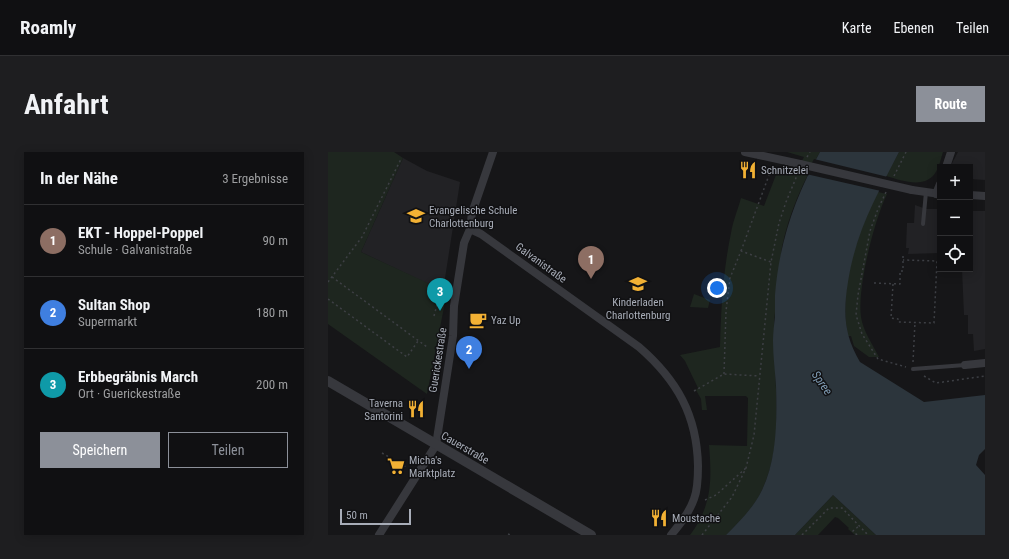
<!DOCTYPE html>
<html lang="de">
<head>
<meta charset="utf-8">
<style>
	body { margin:0; font-family:"Roboto Condensed",sans-serif; background:#1e1e20; color:#f1f3f6 }
	.controls { position:absolute; right:12px; top:12px; display:grid; overflow:hidden; border-radius:0px; box-shadow:0 2px 10px #0003 }
	.controls button { width:36px; height:36px; display:grid; place-items:center; padding:0; border:0; border-bottom:1px solid #303032; background:#101012; color:#f1f3f6; font:20px sans-serif }
	.scale { position:absolute; left:12px; bottom:10px; width:71px; box-sizing:border-box; padding-left:4px; border:2px solid #a8adb8; border-top:0; font-size:11px; line-height:14px; white-space:nowrap; color:#a8adb8; -webkit-text-stroke:3px #111113; paint-order:stroke }
	.you { position:absolute; left:389px; top:136px; width:14px; height:14px; margin:-10px; border:3px solid #fff; border-radius:50%; background:#1a73e8; box-shadow:0 0 0 6px #1a73e833 }
	.badge { display:grid; place-items:center; width:26px; height:26px; border-radius:50%; background:#8c9099; color:#fff; font-size:13px; font-weight:700 }
	.pin { position:absolute; translate:-50% -33px; filter:drop-shadow(0 1px 2px #0008) }
	.pin::after { content:''; position:absolute; top:21px; width:14px; height:12px; background:inherit; clip-path:polygon(0 0,100% 0,50% 100%) }
	.list { margin:0; padding:0; list-style:none }
	h2 { display:flex; justify-content:space-between; align-items:center; height:52px; margin:0; padding:0 16px; font-size:17px }
	h2 small { font-size:13px; font-weight:400; color:#9c9d9f }
	.list li { display:grid; grid-template-columns:26px 1fr auto; gap:12px; align-items:center; box-sizing:border-box; height:72px; padding:0 16px; border-top:1px solid #303032 }
	.list b { display:block; font-size:15px; white-space:nowrap }
	.list p { margin:0; font-size:13px; white-space:nowrap; color:#9c9d9f }
	.list em { font-size:13px; font-style:normal; color:#9c9d9f }
	.actions { display:flex; gap:8px; padding:12px 16px }
	.actions a { flex:1; padding:9px 0; border:1px solid #8c9099; border-radius:0px; text-align:center; font-size:14px; color:#8c9099 }
	.actions .main { background:#8c9099; color:#fff }
	.icon { flex:none; width:22px; height:22px; fill:none; stroke:currentColor; stroke-width:2; stroke-linecap:round; stroke-linejoin:round }
	.map { position:relative; flex:none; width:657px; height:383px; overflow:hidden; border-radius:0px }
	header { display:flex; align-items:center; gap:24px; box-sizing:border-box; height:56px; padding:0 20px; background:#101012; border-bottom:1px solid #303032 }
	header strong { font-size:19px }
	nav { display:flex; gap:22px; margin-inline-start:auto; font-size:14px }
	.intro { display:flex; align-items:center; justify-content:space-between; box-sizing:border-box; height:96px; padding:0 24px }
	h1 { margin:0; font-size:28px }
	.button { padding:10px 18px; border-radius:0px; background:#8c9099; color:#fff; font-size:14px; font-weight:700 }
	main { display:flex; gap:24px; padding:0 24px }
	aside { flex:1; background:#101012; border-radius:0px; box-shadow:0 2px 10px #0003 }
	.map>svg:first-child { display:block }
	.built { fill:#222225 }
	.green { fill:#1e261f }
	.water { fill:#2c353c }
	.pier { fill:#161618 }
	.lines { fill:none; stroke-linecap:round; stroke-linejoin:round }
	.path { stroke:#3d3f44; stroke-width:1.5; stroke-dasharray:2 3; stroke-linecap:butt }
	.service { stroke:#37383d; stroke-width:4 }
	.minor { stroke:#37383d; stroke-width:8 }
	.tertiary { stroke:#37383d; stroke-width:10 }
	.minor-bridge { stroke:#37383d; stroke-width:8 }
	.labels { text-anchor:middle; dominant-baseline:central; stroke-width:3; stroke-linejoin:round; paint-order:stroke }
	.poi-label { font-size:11px; fill:#a8adb8; stroke:#111113; text-anchor:start }
	.street-label { font-size:11px; fill:#a8adb8; stroke:#111113 }
	.water-label { font-size:12px; font-style:italic; fill:#7f9bb3; stroke:#111113 }
</style>
</head>
<body>
<header>
<strong>Roamly</strong>
<nav><a>Karte</a><a>Ebenen</a><a>Teilen</a></nav>
</header>
<div class="intro"><h1>Anfahrt</h1><a class="button">Route</a></div>
<main>
<aside>
<h2>In der Nähe<small>3 Ergebnisse</small></h2>
<ul class="list">
<li><span class="badge" style="background:#8d6e63">1</span><div><b>EKT - Hoppel-Poppel</b><p>Schule · Galvanistraße</p></div><em>90 m</em></li>
<li><span class="badge" style="background:#3f7fe0">2</span><div><b>Sultan Shop</b><p>Supermarkt</p></div><em>180 m</em></li>
<li><span class="badge" style="background:#0f9aa8">3</span><div><b>Erbbegräbnis March</b><p>Ort · Guerickestraße</p></div><em>200 m</em></li>
</ul>
<div class="actions"><a class="main">Speichern</a><a>Teilen</a></div>
</aside>
<div class="map">
<svg width="657" height="383" viewBox="0 0 657 383">
	<rect width="100%" height="100%" fill="#161618"/>
	<g class="built">
		<polygon points="630,0 657,0 657,28 642,27 642,15 622,15"/>
		<polygon points="75,6 99,19 132,30 115,139 33,100"/>
		<polygon points="587,53 598,57 612,57 612,101 580,102 581,96 578,96 579,71 586,71"/>
		<polygon points="642,59 657,59 657,197 646,199 645,182 640,182 640,163 636,163 634,117 642,117"/>
	</g>
	<g class="green">
		<polygon points="0,0 66,0 75,6 33,100 119,140 99,242 0,172"/>
		<path d="M459,0H492C475,30 461,61 454,95C452,110 451,125 449,140C448,152 446,165 446,177C445,230 458,288 434,338C426,356 411,370 398,383H362C384,354 384,328 381,293L419,294L420,246L418,244H377L379,258H374L373,247L368,238L370,236L357,209L352,203L392,195C393,157 395,119 403,81C405,69 410,57 413,46L436,54L451,15L468,20L476,5Z"/>
		<path d="M571,0H615C613,6 612,12 609,18C599,38 575,29 558,24Z"/>
		<path d="M550,40L559,42C546,69 529,136 533,165C535,179 545,193 551,205H541L526,194L523,184H520C510,139 529,80 550,40Z"/>
		<polygon points="366,142 382,148 380,156 362,155"/>
		<polygon points="505,343 548,383 527,383 520,377 521,376 510,366 507,365 490,383 467,383"/>
	</g>
	<path class="water" d="M492,0H571C548,45 528,79 520,130C515,161 516,183 532,210L596,250L657,243V297L651,303L648,313L657,323V383H548L505,343L467,383H398C411,370 426,355 434,338C449,307 449,268 448,234C447,219 445,204 445,189C445,181 446,173 447,165C447,158 447,150 447,143C451,91 467,45 492,0Z"/>
	<polygon class="pier" points="486,7 560,25 553,39 478,22"/>
	<g class="lines">
		<g class="path">
			<polyline points="479,5 482,0"/>
			<polyline points="566,24 578,0"/>
			<polyline points="558,40 550,57 542,79 530,143 528,163 534,182 550,207 578,215"/>
			<polyline points="413,99 444,15"/>
			<polyline points="4,125 99,195"/>
			<polyline points="0,130 34,85 73,7"/>
			<polyline points="546,131 572,132 572,119 575,119 575,104"/>
			<polyline points="565,132 563,166 570,167 570,170 606,171 609,109 575,108"/>
			<polyline points="0,147 79,205 90,189"/>
			<polyline points="106,164 113,138"/>
			<polyline points="585,210 587,170"/>
			<polyline points="396,222 398,159 402,126 413,99 443,110"/>
			<polyline points="596,224 608,231 657,224"/>
			<polyline points="366,239 396,222 431,224"/>
			<polyline points="54,301 78,315"/>
			<polyline points="377,348 388,343 418,316"/>
			<polyline points="180,382 183,383"/>
			<polyline points="374,383 404,345 418,316 426,283 443,110 451,71 458,50 470,21"/>
			<polyline points="474,383 501,356 514,356 540,383"/>
			<polyline points="529,383 525,379 531,374"/>
		</g>
		<g class="service">
			<polyline points="595,72 598,40"/>
			<polyline points="585,217 637,213"/>
		</g>
		<g class="minor">
			<polyline points="417,0 472,12"/>
			<polyline points="618,15 623,0"/>
			<polyline points="584,38 612,42"/>
			<polyline points="608,42 612,32"/>
			<polyline points="642,43 657,44"/>
			<path d="M142,77L153,82L311,195C349,228 369,263 370,314C370,325 370,337 366,347C361,361 352,372 343,383"/>
			<polyline points="637,213 657,211"/>
			<polyline points="51,383 108,293 125,184 126,154 136,91 142,77 144,61 165,0"/>
		</g>
		<polyline class="tertiary" points="0,229 263,383"/>
		<polyline class="minor-bridge" points="472,12 584,38"/>
	</g>
	<defs>
		<g id="restaurant-bare" transform="scale(1.38)"><path d="M-5-6h1v4h1v-4h1v4h1v-4h1v5L-1.5 .5V6h-2V.5L-5-1ZM5-6V6H3V1.5H1.5Q1.5-4 5-6Z" fill="#f2b134" stroke="#111113" stroke-width="2.5" paint-order="stroke"/></g>
		<g id="school-bare" transform="scale(1.38)"><path d="M0-5L7-2L0 1L-7-2ZM-4 1L0 2.5L4 1V4Q0 6-4 4Z" fill="#f2b134" stroke="#111113" stroke-width="2.5" paint-order="stroke"/></g>
		<g id="cafe-bare" transform="scale(1.38)"><path d="M-5.5-4.5H6V0H3Q3 3.5 0 3.5H-2.5Q-5.5 3.5-5.5 0ZM3-3.2v2h1.7v-2ZM-6 4.5H4V6H-6Z" fill="#f2b134" stroke="#111113" stroke-width="2.5" paint-order="stroke"/></g>
		<g id="supermarket-bare" transform="scale(1.38)"><path d="M-6-5.5h2.5l.6 2H6L4.5 2H-2.5L-4.4-4H-6ZM-1.5 3.2a1.3 1.3 0 1 0 .1 0ZM3 3.2a1.3 1.3 0 1 0 .1 0Z" fill="#f2b134" stroke="#111113" stroke-width="2.5" paint-order="stroke"/></g>
	</defs>
	<g fill-rule="evenodd">
		<use href="#restaurant-bare" x="420" y="18"/>
		<use href="#school-bare" x="88" y="64"/>
		<use href="#school-bare" x="310" y="132"/>
		<use href="#cafe-bare" x="150" y="168"/>
		<use href="#restaurant-bare" x="88" y="257"/>
		<use href="#supermarket-bare" x="68" y="314"/>
		<use href="#restaurant-bare" x="331" y="366"/>
	</g>
	<g class="labels">
		<g class="poi-label">
			<text x="433" y="18">Schnitzelei</text>
			<text x="101" y="58">Evangelische Schule<tspan x="101" dy="13">Charlottenburg</tspan></text>
			<text x="310" y="150" text-anchor="middle">Kinderladen<tspan x="310" dy="13">Charlottenburg</tspan></text>
			<text x="163" y="168">Yaz Up</text>
			<text x="75" y="251" text-anchor="end">Taverna<tspan x="75" dy="13">Santorini</tspan></text>
			<text x="81" y="308">Micha's<tspan x="81" dy="13">Marktplatz</tspan></text>
			<text x="344" y="366">Moustache</text>
		</g>
		<g class="street-label">
			<text transform="translate(213 111) rotate(36)">Galvanistraße</text>
			<text transform="translate(110 208) rotate(-81)">Guerickestraße</text>
			<text transform="translate(137 296) rotate(30)">Cauerstraße</text>
		</g>
		<g class="water-label">
			<text transform="translate(494 231) rotate(55)">Spree</text>
		</g>
	</g>
</svg>
<div class="controls">
<button>+</button>
<button>−</button>
<button><svg class="icon" aria-label="locate" viewBox="0 0 24 24"><circle cx="12" cy="12" r="6"/><path d="M12 2v4M12 18v4M2 12h4M18 12h4"/></svg></button>
</div>
<div class="scale">50 m</div>
<div class="you"></div>
<div class="pin badge" style="left:263px;top:127px;background:#8d6e63">1</div>
<div class="pin badge" style="left:141px;top:217px;background:#3f7fe0">2</div>
<div class="pin badge" style="left:112px;top:159px;background:#0f9aa8">3</div>
</div>
</main>
</body>
</html>
